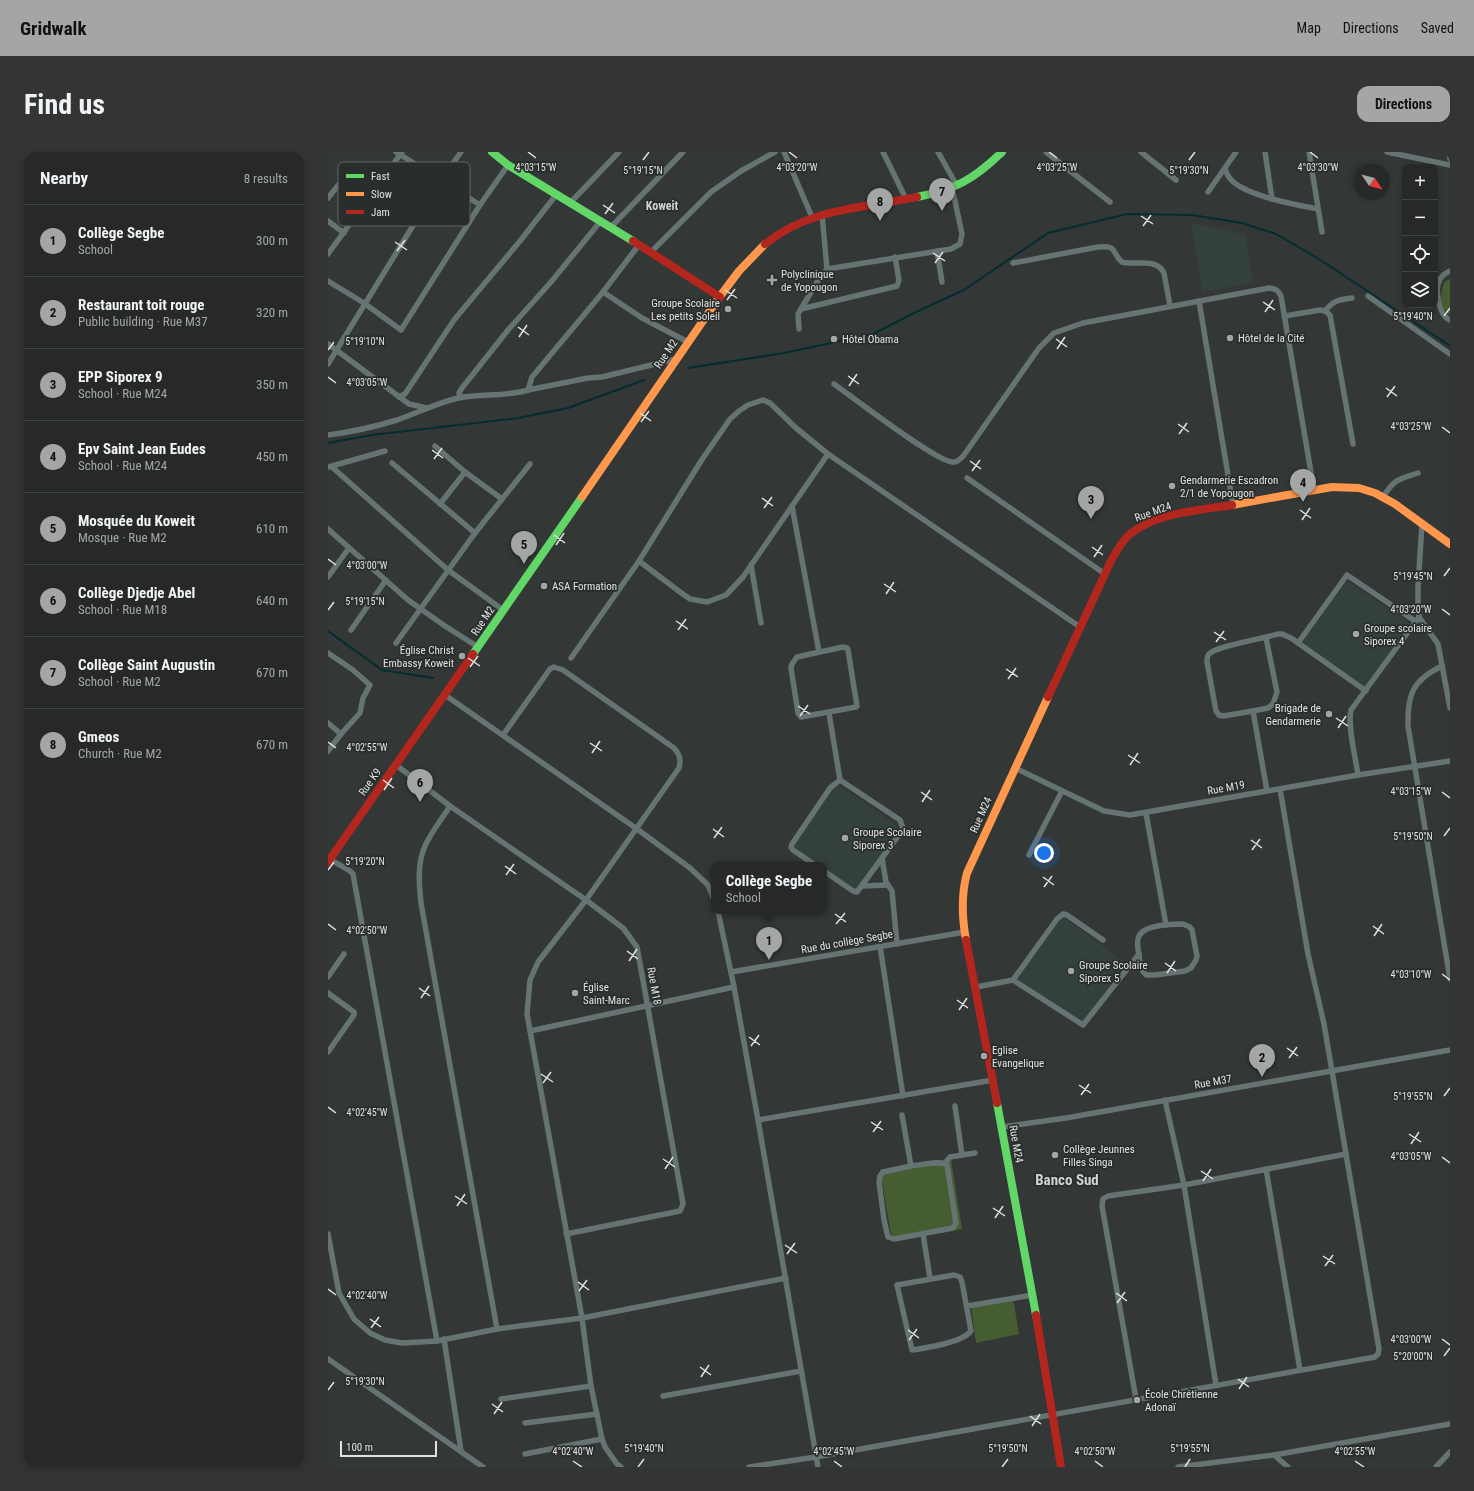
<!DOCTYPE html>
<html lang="en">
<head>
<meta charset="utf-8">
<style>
	body { margin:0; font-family:"Roboto Condensed",sans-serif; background:#323534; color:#f1f3f6 }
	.controls { position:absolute; right:12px; top:12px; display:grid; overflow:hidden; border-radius:8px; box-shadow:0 2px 6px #0003 }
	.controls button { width:36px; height:36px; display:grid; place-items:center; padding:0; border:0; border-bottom:1px solid #424545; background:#262928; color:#f1f3f6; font:20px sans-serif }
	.compass { position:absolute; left:1026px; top:12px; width:36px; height:36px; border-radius:50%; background:#262928; box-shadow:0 2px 6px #0003; rotate:125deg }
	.scale { position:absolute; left:12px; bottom:10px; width:97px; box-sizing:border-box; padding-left:4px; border:2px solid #dfe2e1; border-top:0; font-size:11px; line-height:14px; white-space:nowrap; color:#dfe2e1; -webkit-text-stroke:3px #292e2c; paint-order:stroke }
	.you { position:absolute; left:716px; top:701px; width:14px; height:14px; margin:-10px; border:3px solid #fff; border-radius:50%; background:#1a73e8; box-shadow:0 0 0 6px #1a73e833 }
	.badge { display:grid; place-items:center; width:26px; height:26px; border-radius:50%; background:#a3a6a5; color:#111; font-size:13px; font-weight:700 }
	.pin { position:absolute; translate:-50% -33px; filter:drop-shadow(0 1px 2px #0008) }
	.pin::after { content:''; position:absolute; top:21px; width:14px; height:12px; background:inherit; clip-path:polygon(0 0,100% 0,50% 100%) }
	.popup { position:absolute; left:383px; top:710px; width:116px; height:52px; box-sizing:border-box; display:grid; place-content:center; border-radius:8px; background:#262928; filter:drop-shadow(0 1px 3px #0005); font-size:13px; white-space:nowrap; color:#a4a6a8 }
	.popup b { font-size:15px; color:#f1f3f6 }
	.popup::after { content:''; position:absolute; left:50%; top:100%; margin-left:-8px; border:8px solid transparent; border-top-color:#262928 }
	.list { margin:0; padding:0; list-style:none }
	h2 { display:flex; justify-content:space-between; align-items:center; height:52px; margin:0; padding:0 16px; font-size:17px }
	h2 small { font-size:13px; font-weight:400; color:#a4a6a8 }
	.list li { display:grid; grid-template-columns:26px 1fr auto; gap:12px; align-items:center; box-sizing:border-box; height:72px; padding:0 16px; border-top:1px solid #424545 }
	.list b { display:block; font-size:15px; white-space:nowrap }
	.list p { margin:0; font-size:13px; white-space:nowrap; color:#a4a6a8 }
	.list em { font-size:13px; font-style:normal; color:#a4a6a8 }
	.icon { flex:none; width:22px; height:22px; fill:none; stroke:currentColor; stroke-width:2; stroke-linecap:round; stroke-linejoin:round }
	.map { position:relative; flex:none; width:1122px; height:1315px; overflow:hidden; border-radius:12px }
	header { display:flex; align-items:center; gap:24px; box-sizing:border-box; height:56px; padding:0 20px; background:#a3a6a5; color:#111 }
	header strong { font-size:19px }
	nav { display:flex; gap:22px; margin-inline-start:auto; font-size:14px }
	.intro { display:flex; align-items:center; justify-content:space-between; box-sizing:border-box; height:96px; padding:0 24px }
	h1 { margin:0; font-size:28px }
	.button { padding:10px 18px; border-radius:12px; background:#a3a6a5; color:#111; font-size:14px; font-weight:700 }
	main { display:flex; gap:24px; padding:0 24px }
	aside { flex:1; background:#262928; border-radius:12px; box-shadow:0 2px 6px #0003 }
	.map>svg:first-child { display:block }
	.built { fill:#34403b }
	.green { fill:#455d30 }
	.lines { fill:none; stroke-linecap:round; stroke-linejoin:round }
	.stream { stroke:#052b33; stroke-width:2 }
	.street { stroke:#657373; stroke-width:5.5 }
	.fast { stroke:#63d668; stroke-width:8 }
	.slow { stroke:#ff974d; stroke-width:8 }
	.jam { stroke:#b3261e; stroke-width:8 }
	.ticks { fill:none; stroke:#dfe2e1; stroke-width:1.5 }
	.poi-dot { fill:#a3a6a5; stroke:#292e2c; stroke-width:1.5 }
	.labels { text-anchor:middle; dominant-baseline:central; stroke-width:3.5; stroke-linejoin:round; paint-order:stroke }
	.poi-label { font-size:11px; fill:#dfe2e1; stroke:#292e2c; text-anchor:start }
	.street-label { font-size:11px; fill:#dfe2e1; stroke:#292e2c }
	.neighbourhood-label { font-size:12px; font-weight:bold; fill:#cdd4d1; stroke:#292e2c }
	.district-label { font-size:15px; font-weight:bold; fill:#cdd4d1; stroke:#292e2c }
	.key { fill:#292e2c; stroke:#606462; stroke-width:1 }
	.key-label { font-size:11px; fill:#dfe2e1 }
	.ticks-label { font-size:10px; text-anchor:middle; fill:#dfe2e1; stroke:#292e2c; stroke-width:3.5; stroke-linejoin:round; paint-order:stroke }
</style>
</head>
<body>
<header>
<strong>Gridwalk</strong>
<nav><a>Map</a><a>Directions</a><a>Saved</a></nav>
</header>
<div class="intro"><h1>Find us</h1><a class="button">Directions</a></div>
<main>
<aside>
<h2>Nearby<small>8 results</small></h2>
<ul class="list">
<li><span class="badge">1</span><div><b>Collège Segbe</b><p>School</p></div><em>300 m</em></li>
<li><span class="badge">2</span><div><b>Restaurant toit rouge</b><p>Public building · Rue M37</p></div><em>320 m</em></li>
<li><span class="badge">3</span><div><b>EPP Siporex 9</b><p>School · Rue M24</p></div><em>350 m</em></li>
<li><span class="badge">4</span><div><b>Epv Saint Jean Eudes</b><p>School · Rue M24</p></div><em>450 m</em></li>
<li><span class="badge">5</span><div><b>Mosquée du Koweit</b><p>Mosque · Rue M2</p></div><em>610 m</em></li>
<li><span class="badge">6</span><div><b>Collège Djedje Abel</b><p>School · Rue M18</p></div><em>640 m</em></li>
<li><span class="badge">7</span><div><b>Collège Saint Augustin</b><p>School · Rue M2</p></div><em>670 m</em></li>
<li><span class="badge">8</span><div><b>Gmeos</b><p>Church · Rue M2</p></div><em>670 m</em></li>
</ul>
</aside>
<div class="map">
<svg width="1122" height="1315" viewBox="0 0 1122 1315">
	<rect width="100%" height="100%" fill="#333735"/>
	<g class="built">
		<polygon points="863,70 918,83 925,131 874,140"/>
		<polygon points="1019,429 1083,472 1037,536 972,493"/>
		<polygon points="509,634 512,634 566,671 570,678 527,739 496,718 496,713 489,713 466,697 465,692 502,638"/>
		<polygon points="734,764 798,811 754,872 688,827"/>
	</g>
	<g class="green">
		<path d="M1122,127V163C1109,153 1112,145 1116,130Z"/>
		<polygon points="623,1007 634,1077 564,1088 552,1018"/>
		<polygon points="685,1146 691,1182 648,1191 643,1155"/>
	</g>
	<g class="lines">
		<g class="stream">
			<polyline points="360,216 456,201 545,182 588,160 636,138 720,81 799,62 864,63 914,71 948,82 991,107 1122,194"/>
			<polyline points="0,291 44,283 190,266 240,256 316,228"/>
			<polyline points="0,479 54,518 105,526"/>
		</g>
		<g class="street">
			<polyline points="68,0 152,53"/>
			<polyline points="456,0 484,65"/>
			<polyline points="555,0 578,47"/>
			<polyline points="610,0 629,34"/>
			<polyline points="718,0 782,50"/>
			<polyline points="813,0 848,28"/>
			<polyline points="937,0 944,47"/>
			<polyline points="981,0 994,80"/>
			<polyline points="1059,0 1122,13"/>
			<polyline points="1121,0 1122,7"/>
			<path d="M897,16C898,19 899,23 901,25C912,43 969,53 990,57"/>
			<polyline points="880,40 908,0"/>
			<polyline points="0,46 20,21"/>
			<polyline points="242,51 291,0"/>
			<polyline points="494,62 499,117"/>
			<polyline points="0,69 16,81"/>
			<polyline points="283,75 355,0"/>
			<polyline points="310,94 275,140 204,225 200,238 260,226 274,225 348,207"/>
			<polyline points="609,99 614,130"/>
			<polyline points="322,101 383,40 413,19 447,0"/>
			<polyline points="0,102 74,0"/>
			<path d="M685,111L770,95C791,93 783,101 794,110C808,114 828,105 836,121L842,154"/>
			<path d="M1122,119C1118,121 1114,123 1112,127C1106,137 1111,164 1122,168"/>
			<polyline points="0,129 36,151 73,178 152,53 180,13"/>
			<polyline points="275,140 314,166 360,190"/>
			<polyline points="1040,144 1122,202"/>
			<polyline points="871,149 905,353"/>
			<polyline points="473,157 569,134 571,128 567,105"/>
			<path d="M997,159C1006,148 1010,148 1024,146"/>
			<polyline points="957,164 992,158 997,159 1002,163 1025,292"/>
			<polyline points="471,177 470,162 489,130 499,117 623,97 632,92 634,82 624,35"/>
			<polyline points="0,192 81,252 99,256"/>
			<polyline points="0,212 113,28 133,0"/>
			<path d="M506,232C523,244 612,313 626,310C630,310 633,306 636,303L711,196L726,181L755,171L941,136C948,137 950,138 953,144L986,338"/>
			<polyline points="71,245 77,242 126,168 192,89 228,43"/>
			<polyline points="132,246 131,241 134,236 180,178 223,130 272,70"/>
			<path d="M0,283C24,280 46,275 69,268C89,261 109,251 130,246C153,241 177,245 200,238"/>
			<polyline points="107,294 137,320 174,347"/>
			<polyline points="64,311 147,381"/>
			<polyline points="0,315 57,299"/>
			<polyline points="4,315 120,418 175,458"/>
			<polyline points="639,326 777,422"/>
			<path d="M1055,345C1066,327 1071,327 1090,321"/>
			<polyline points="112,352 137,320"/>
			<polyline points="464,354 491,500"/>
			<polyline points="1094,371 1090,435 1090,458 1091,465 1110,492 1122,556"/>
			<polyline points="0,377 80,448 117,474 150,495"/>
			<polyline points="311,409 352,440 362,447 379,450 398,443 415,425 500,302"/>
			<polyline points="423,413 433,471"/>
			<polyline points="0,425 21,396"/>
			<polyline points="23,478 58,428"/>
			<path d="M938,486L949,540L945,552L940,556L925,559L895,564L891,563L888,559L879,510C879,507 879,504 881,502C888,494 938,486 950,482H954L963,486L1038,539"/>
			<polyline points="68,491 147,381 202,312"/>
			<polyline points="970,491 1019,423 1087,469"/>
			<polygon points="515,495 519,496 520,498 529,554 528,555 473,565 470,561 463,516 464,512 469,505"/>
			<polyline points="0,501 25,518 42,533 35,546 32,561 13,582"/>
			<polyline points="243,506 311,409 373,309 402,267 411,259 420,253 435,248 442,251 468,276 500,302 752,475"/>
			<path d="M1114,514C1085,528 1079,542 1080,574L1122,827"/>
			<polyline points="117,543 309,677 362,716 380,733 386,748"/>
			<polyline points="925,559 939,639"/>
			<polyline points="0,571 13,582 0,599"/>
			<path d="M175,583L222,517L226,515L235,518L346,596C352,603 353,607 351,616L258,748L210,810L202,828L199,862L254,1166L263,1234L274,1287L277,1295L289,1312L293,1315"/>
			<polyline points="68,613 122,654 258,748 295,776 309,795 355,1052 352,1059 238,1082"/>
			<polyline points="687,616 776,659 802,663 1030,623 1122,609"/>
			<path d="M1030,623C1028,607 1019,573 1023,558L1091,465"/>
			<path d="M122,654C114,667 103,680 97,694C89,712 91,732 93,751L169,1177"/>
			<polyline points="818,661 838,773"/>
			<polyline points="701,703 734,639"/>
			<polyline points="0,706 22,719 25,722 109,1189"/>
			<polyline points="554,706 558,730 564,739 569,792"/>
			<polyline points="487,713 465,698 463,695 464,692 502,636 512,628"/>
			<polyline points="496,719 525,739 529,740 573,680 575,676 572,668 512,628 501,561"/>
			<polyline points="534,734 560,733"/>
			<polyline points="390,759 406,835 430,968 490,1315"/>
			<path d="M855,772L862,775L864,778L869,804L868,808L863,816L857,819L827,823H818C812,818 812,811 811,803C810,797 808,790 811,784C816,773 844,772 855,772Z"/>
			<polyline points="552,794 575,944"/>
			<polyline points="403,820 637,780"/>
			<polyline points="0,825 16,802"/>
			<polyline points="685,828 729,767 735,762 739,763 775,788"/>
			<polyline points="648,835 685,828 755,873 811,802"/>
			<polyline points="0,841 26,860 26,863 0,900"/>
			<polyline points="202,879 406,835"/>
			<polyline points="837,948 856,1033 888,1233"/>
			<polyline points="627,954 634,1003"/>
			<path d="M574,963L583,1014L555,1020L552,1024L551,1030L556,1068L560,1085L566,1087L625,1076L628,1071L619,1013C613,1008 591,1013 583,1014"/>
			<polyline points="430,968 665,928"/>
			<polyline points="674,975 738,966 1122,898"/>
			<polyline points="617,1011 622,1005 647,1001"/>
			<polyline points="938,1017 972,1218"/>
			<polyline points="0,1082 11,1141 26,1167 42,1181 57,1188 74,1191 109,1189 169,1177 254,1166 458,1126"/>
			<polyline points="595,1082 602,1126"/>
			<path d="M626,1123L632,1125L634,1130L643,1179C634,1191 598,1196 584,1198L569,1133Z"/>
			<polyline points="639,1154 705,1143"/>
			<polyline points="116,1187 133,1299"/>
			<polyline points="0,1207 155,1315"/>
			<polyline points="335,1244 473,1219"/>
			<polyline points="173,1247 263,1234"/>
			<polyline points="808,1247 774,1054 775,1047 780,1044 856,1033 1018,1002"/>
			<polyline points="197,1271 269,1262"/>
			<polyline points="197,1302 274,1287"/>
			<polyline points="946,1303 960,1315"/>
			<polyline points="421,1315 488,1305 1047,1205 1050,1202 1051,1197 996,872 980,802 952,637"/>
			<polyline points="850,1315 946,1303 1122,1272"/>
			<polyline points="1108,1315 1122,1300"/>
		</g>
		<g class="fast">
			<polyline points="164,0 180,13 305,89"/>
			<path d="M589,45C627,38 646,27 674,0"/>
			<polyline points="145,502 254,345"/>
			<polyline points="669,951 708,1163"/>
		</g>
		<g class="slow">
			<polyline points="254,345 390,147 411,119 437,92"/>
			<polyline points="904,353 1004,335 1031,336 1047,341 1067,352 1122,392"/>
			<path d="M638,788C634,766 633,743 639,721L720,545"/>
		</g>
		<g class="jam">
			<polyline points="305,89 392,145"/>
			<path d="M437,92C482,56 534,56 589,45"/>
			<path d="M720,545L782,411C787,401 793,391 801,383C826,361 872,358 904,353"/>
			<polyline points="0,710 145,502"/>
			<polyline points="638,788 669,951"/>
			<polyline points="708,1163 733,1315"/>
		</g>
	</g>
	<path class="ticks" d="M200,0L208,6M461,0L469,6M721,0L729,6M982,0L990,6M315,8L321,0M861,8L867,0M275,53L287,61M277,62L285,51M813,64L825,72M815,74L823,63M67,90L79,98M69,99L77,88M605,101L617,109M607,111L615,100M397,138L409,146M399,148L407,137M935,150L947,158M937,160L945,148M1116,164L1122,156M190,175L201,183M191,185L199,173M728,187L739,195M729,197L737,185M0,198L6,190M520,224L531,232M0,225L8,231M521,234L529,222M1058,236L1069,244M1059,245L1067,234M312,261L323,269M313,270L321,259M850,272L861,280M1114,275L1122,281M851,282L859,271M104,298L115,306M106,307L114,296M642,309L653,317M644,319L652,308M434,346L445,354M436,356L444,345M972,358L983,366M974,368L982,356M226,383L237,391M228,393L236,381M764,395L775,403M766,405L774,393M0,407L8,413M1116,424L1122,416M556,432L568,440M558,442L566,430M1114,457L1122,463M0,458L6,450M348,469L360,477M350,478L358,467M886,480L898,488M888,490L896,479M140,506L152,514M142,515L150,504M678,517L690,525M680,527L688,516M470,554L482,562M472,564L480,553M1008,566L1020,574M1010,576L1018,564M0,590L8,596M262,591L274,599M264,601L272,589M800,603L812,611M802,613L810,601M55,628L66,636M56,638L64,626M593,640L604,648M1114,640L1122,646M594,650L602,638M385,677L396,685M1116,684L1122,676M386,686L394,675M923,688L934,696M924,698L932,687M177,714L188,722M0,718L6,710M178,723L186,712M715,725L726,733M716,735L724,724M507,762L518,770M0,772L8,778M508,772L517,761M1045,774L1056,782M1046,784L1054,772M299,799L310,807M301,809L309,797M837,811L848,819M839,821L847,809M1114,822L1122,828M91,836L102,844M93,846L101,834M629,848L640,856M631,858L639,846M421,885L432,893M423,894L431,883M959,896L970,904M961,906L969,895M213,922L225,930M215,931L223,920M751,933L763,941M753,943L761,932M1116,944L1122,936M0,955L8,961M543,970L555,978M545,980L553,969M1081,982L1093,990M1083,992L1091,980M1114,1005L1122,1011M335,1007L347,1015M337,1017L345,1005M873,1019L885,1027M875,1029L883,1017M127,1044L139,1052M129,1054L137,1042M665,1056L677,1064M667,1066L675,1054M457,1093L469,1101M459,1102L467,1091M995,1104L1007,1112M997,1114L1005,1103M250,1130L261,1138M0,1137L8,1143M251,1139L259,1128M788,1141L799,1149M789,1151L797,1140M42,1167L53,1175M43,1176L51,1165M580,1178L591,1186M1114,1187L1122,1193M581,1188L589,1177M1116,1204L1122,1196M372,1215L383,1223M373,1225L381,1213M910,1227L921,1235M911,1237L919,1225M0,1238L6,1230M164,1252L175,1260M166,1262L174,1250M702,1264L713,1272M704,1274L712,1262M245,1309L254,1315M506,1309L514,1315M767,1309L775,1315M1027,1309L1036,1315M310,1315L316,1307M674,1315L680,1307M857,1315L862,1307"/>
	<g class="poi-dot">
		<path d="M442 122h4v4h4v4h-4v4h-4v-4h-4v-4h4z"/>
		<circle cx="400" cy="157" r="4"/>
		<circle cx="902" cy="186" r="4"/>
		<circle cx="506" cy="187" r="4"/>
		<circle cx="844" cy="334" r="4"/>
		<circle cx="216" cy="434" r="4"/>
		<circle cx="1028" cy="482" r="4"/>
		<circle cx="134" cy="504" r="4"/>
		<circle cx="1001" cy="562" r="4"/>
		<circle cx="517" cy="686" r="4"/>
		<circle cx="743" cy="819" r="4"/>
		<circle cx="247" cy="841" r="4"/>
		<circle cx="656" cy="904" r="4"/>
		<circle cx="727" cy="1003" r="4"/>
		<circle cx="809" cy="1248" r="4"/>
	</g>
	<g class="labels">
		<g class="poi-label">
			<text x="453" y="122">Polyclinique<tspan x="453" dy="13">de Yopougon</tspan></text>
			<text x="392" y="151" text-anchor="end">Groupe Scolaire<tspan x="392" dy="13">Les petits Soleil</tspan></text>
			<text x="910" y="186">Hôtel de la Cité</text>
			<text x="514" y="187">Hôtel Obama</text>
			<text x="852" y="328">Gendarmerie Escadron<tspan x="852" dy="13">2/1 de Yopougon</tspan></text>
			<text x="224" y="434">ASA Formation</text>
			<text x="1036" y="476">Groupe scolaire<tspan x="1036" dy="13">Siporex 4</tspan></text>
			<text x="126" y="498" text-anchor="end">Église Christ<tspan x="126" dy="13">Embassy Koweit</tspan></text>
			<text x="993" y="556" text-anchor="end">Brigade de<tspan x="993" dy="13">Gendarmerie</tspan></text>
			<text x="525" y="680">Groupe Scolaire<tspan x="525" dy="13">Siporex 3</tspan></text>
			<text x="751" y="813">Groupe Scolaire<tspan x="751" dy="13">Siporex 5</tspan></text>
			<text x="255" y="835">Église<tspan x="255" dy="13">Saint-Marc</tspan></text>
			<text x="664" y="898">Eglise<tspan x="664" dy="13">Evangelique</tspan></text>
			<text x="735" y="997">Collège Jeunnes<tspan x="735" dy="13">Filles Singa</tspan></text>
			<text x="817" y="1242">École Chrétienne<tspan x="817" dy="13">Adonaï</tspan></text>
		</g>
		<g class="street-label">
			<text transform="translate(338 202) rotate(-56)">Rue M2</text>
			<text transform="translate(825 360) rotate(-20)">Rue M24</text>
			<text transform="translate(155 469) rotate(-56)">Rue M2</text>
			<text transform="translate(42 630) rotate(-55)">Rue K9</text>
			<text transform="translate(898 636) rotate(-10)">Rue M19</text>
			<text transform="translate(653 663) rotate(-66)">Rue M24</text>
			<text transform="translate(519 790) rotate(-10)">Rue du collège Segbe</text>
			<text transform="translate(326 834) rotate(80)">Rue M18</text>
			<text transform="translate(885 930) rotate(-10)">Rue M37</text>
			<text transform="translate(688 992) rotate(80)">Rue M24</text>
		</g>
		<g class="neighbourhood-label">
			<text x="334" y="54">Koweit</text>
		</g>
		<g class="district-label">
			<text x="739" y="1028">Banco Sud</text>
		</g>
	</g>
	<rect x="10" y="10" width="132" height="64" rx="6" class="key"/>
	<rect x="18" y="22" width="18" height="4" fill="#63d668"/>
	<rect x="18" y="40" width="18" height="4" fill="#ff974d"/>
	<rect x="18" y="58" width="18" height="4" fill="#b3261e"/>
	<g class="key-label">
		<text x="43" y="28">Fast</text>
		<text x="43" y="46">Slow</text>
		<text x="43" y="64">Jam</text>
	</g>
	<g class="ticks-label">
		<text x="208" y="19">4°03'15"W</text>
		<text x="469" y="19">4°03'20"W</text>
		<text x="729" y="19">4°03'25"W</text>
		<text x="990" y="19">4°03'30"W</text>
		<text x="315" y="22">5°19'15"N</text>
		<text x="861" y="22">5°19'30"N</text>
		<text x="1085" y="168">5°19'40"N</text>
		<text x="37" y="193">5°19'10"N</text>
		<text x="39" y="234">4°03'05"W</text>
		<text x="1083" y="278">4°03'25"W</text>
		<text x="39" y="417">4°03'00"W</text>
		<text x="1085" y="428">5°19'45"N</text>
		<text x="37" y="453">5°19'15"N</text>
		<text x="1083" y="461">4°03'20"W</text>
		<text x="39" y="599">4°02'55"W</text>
		<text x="1083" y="643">4°03'15"W</text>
		<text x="1085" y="688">5°19'50"N</text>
		<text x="37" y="713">5°19'20"N</text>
		<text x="39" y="782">4°02'50"W</text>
		<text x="1083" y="826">4°03'10"W</text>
		<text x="1085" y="948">5°19'55"N</text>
		<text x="39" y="964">4°02'45"W</text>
		<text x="1083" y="1008">4°03'05"W</text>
		<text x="39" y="1147">4°02'40"W</text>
		<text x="1083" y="1191">4°03'00"W</text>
		<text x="1085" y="1208">5°20'00"N</text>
		<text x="37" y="1233">5°19'30"N</text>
		<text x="316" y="1300">5°19'40"N</text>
		<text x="680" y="1300">5°19'50"N</text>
		<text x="862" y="1300">5°19'55"N</text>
		<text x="245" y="1303">4°02'40"W</text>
		<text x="506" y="1303">4°02'45"W</text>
		<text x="767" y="1303">4°02'50"W</text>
		<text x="1027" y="1303">4°02'55"W</text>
	</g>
</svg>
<div class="controls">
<button>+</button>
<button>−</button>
<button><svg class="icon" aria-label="locate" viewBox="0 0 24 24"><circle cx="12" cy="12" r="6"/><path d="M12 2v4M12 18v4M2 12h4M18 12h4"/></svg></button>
<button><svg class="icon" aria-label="layers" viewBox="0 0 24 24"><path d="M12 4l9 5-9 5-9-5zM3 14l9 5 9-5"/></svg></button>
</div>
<svg class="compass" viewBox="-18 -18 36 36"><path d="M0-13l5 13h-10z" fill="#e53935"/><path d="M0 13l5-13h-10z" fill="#a4a6a8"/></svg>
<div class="scale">100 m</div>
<div class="you"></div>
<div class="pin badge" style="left:441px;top:808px">1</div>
<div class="popup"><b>Collège Segbe</b>School</div>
<div class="pin badge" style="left:934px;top:925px">2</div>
<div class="pin badge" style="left:763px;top:367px">3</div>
<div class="pin badge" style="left:975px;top:350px">4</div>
<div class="pin badge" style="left:196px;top:412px">5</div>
<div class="pin badge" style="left:92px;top:650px">6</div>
<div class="pin badge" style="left:614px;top:59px">7</div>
<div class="pin badge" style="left:552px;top:69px">8</div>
</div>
</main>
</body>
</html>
